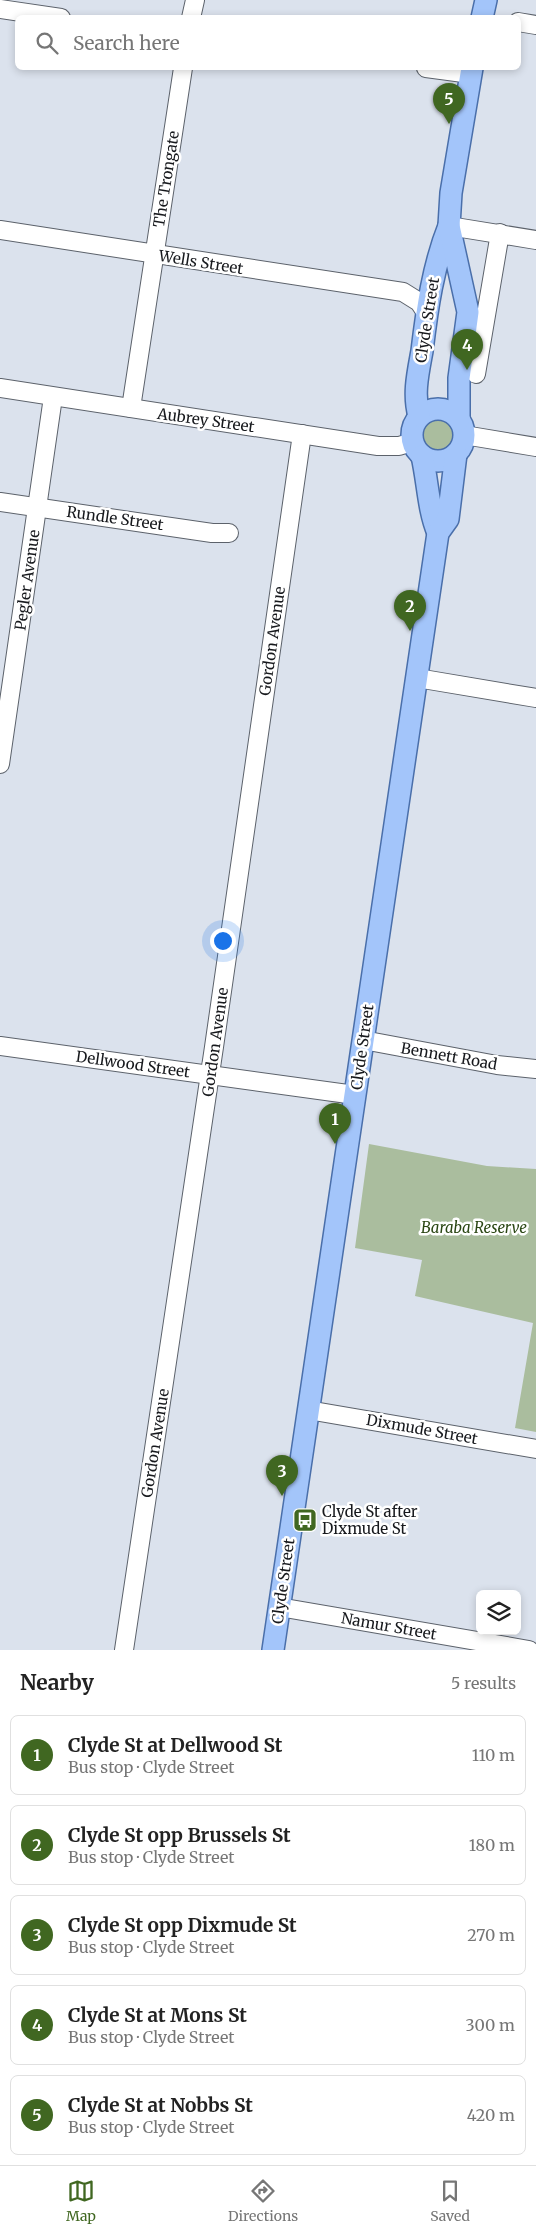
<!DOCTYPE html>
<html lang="en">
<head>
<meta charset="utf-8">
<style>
	body { margin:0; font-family:Merriweather,serif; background:#f6f6f6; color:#222 }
	.controls { position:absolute; right:15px; bottom:15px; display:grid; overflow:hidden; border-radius:8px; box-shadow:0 2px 8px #0003 }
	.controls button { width:45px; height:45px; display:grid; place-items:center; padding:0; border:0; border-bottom:1px solid #e0e0e0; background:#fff; color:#222; font:25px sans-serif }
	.you { position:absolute; left:222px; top:940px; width:18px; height:18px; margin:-12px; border:4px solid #fff; border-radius:50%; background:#1a73e8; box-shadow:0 0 0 8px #1a73e833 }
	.badge { display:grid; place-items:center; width:32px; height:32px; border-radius:50%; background:#406721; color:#fff; font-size:16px; font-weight:700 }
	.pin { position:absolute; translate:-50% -41px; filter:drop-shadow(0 1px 2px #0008) }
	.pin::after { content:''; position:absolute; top:26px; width:18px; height:15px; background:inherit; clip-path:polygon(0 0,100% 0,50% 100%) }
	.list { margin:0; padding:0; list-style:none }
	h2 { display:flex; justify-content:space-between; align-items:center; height:65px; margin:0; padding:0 20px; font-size:21px }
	h2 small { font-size:16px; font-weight:400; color:#767676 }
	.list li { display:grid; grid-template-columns:32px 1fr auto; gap:15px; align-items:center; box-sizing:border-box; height:80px; margin:0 10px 10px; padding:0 10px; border:1px solid #e0e0e0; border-radius:8px }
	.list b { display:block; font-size:19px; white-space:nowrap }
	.list p { margin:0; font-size:16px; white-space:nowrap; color:#767676 }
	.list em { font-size:16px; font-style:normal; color:#767676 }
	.icon { flex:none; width:28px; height:28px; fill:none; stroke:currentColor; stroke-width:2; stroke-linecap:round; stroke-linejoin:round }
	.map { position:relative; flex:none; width:536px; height:1650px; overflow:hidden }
	.search { position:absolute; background:#fff; box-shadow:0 2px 8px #0003; left:15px; right:15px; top:15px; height:55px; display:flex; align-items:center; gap:12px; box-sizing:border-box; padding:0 18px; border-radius:8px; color:#767676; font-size:19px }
	.sheet { height:515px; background:#fff }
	nav { display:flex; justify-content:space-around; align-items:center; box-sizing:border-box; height:70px; border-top:1px solid #e0e0e0; background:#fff; font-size:14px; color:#767676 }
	nav a { display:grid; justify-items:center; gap:2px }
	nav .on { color:#406721 }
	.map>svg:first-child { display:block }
	.green { fill:#aabd9e }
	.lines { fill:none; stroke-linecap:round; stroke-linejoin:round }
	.minor-casing { stroke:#5c626b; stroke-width:20 }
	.major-casing { stroke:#4a6faa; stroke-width:24 }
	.minor { stroke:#fff; stroke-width:18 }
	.major { stroke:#a3c5fa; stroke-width:21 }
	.labels { text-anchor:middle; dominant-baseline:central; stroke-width:5; stroke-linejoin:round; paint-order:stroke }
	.street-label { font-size:15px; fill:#17191d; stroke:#fff }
	.park-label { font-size:15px; font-style:italic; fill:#2a4613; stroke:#fff }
	.poi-label { font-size:15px; fill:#17191d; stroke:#fff; text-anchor:start }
</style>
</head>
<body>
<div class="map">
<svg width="536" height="1650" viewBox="0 0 536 1650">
	<rect width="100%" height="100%" fill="#dbe2ed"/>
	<g class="green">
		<circle cx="439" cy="434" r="18"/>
		<polygon points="369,1144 487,1166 536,1169 536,1432 515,1428 533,1323 415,1296 422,1260 355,1248"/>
	</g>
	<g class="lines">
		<g class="minor-casing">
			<g id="minor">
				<polyline points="0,9 61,18"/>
				<polyline points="191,18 195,0"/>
				<polyline points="518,22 536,25"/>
				<polyline points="426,68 471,74"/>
				<polyline points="449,226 536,240"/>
				<polyline points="0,230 403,292 419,302 427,314"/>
				<polyline points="476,374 500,233"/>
				<polyline points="0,388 378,446 399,446 412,442"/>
				<polyline points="131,408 183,68"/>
				<polyline points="464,435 536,447"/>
				<polyline points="0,502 212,533 229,533"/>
				<polyline points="417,678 536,698"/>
				<polyline points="0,764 53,397"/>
				<polyline points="363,1040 497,1065 536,1069"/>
				<polyline points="0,1046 355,1095"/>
				<polyline points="308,1410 536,1449"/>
				<polyline points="279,1607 529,1650"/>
				<polyline points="124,1650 214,1047 302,434"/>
			</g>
		</g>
		<g class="major-casing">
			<g id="major">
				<polyline points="482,18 486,0"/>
				<circle cx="438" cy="435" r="26"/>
				<path d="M419,416C413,394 418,373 422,351C427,309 433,266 449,226"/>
				<polyline points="459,419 459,378 468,312 449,226 451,193 472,68"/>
				<path d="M422,456C428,482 428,509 438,533"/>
				<polyline points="273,1650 438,533 448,519 456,454"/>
			</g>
		</g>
		<use href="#minor" class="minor"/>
		<use href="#major" class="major"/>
	</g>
	<defs>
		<g id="bus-square" transform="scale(1.25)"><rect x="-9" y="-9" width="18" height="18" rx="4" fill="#406721" stroke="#fff"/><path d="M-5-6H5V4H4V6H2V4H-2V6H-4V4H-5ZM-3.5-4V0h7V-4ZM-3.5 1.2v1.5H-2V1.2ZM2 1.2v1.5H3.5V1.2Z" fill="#fff"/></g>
	</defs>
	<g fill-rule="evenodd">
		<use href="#bus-square" x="305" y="1520"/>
	</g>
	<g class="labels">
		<g class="street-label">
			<text transform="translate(166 179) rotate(-81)">The Trongate</text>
			<text transform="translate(201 262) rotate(9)">Wells Street</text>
			<text transform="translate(427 320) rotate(-81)">Clyde Street</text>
			<text transform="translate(206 420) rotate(8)">Aubrey Street</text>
			<text transform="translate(115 518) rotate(8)">Rundle Street</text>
			<text transform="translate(27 580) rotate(-82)">Pegler Avenue</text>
			<text transform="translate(272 641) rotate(-82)">Gordon Avenue</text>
			<text transform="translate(215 1042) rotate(-82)">Gordon Avenue</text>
			<text transform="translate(362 1047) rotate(-82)">Clyde Street</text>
			<text transform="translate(449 1056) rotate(10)">Bennett Road</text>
			<text transform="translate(133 1064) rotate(8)">Dellwood Street</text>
			<text transform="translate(422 1429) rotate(10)">Dixmude Street</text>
			<text transform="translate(155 1443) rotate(-81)">Gordon Avenue</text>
			<text transform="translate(283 1581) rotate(-82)">Clyde Street</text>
			<text transform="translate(389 1626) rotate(10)">Namur Street</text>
		</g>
		<g class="park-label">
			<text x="474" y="1227">Baraba Reserve</text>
		</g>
		<g class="poi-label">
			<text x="322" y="1511">Clyde St after<tspan x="322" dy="17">Dixmude St</tspan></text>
		</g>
	</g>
</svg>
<div class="controls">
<button><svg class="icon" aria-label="layers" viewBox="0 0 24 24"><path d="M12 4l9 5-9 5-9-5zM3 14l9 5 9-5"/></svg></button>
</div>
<div class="you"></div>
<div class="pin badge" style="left:335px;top:1144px">1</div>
<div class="pin badge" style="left:410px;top:631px">2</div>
<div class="pin badge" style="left:282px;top:1496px">3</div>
<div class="pin badge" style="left:467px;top:370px">4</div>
<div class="pin badge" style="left:449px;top:124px">5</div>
<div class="search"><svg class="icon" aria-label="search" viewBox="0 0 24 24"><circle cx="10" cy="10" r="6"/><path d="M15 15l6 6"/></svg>Search here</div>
</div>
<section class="sheet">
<h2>Nearby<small>5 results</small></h2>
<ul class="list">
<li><span class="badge">1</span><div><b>Clyde St at Dellwood St</b><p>Bus stop · Clyde Street</p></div><em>110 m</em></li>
<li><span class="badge">2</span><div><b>Clyde St opp Brussels St</b><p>Bus stop · Clyde Street</p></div><em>180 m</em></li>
<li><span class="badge">3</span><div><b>Clyde St opp Dixmude St</b><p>Bus stop · Clyde Street</p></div><em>270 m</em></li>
<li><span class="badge">4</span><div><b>Clyde St at Mons St</b><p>Bus stop · Clyde Street</p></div><em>300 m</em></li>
<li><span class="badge">5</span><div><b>Clyde St at Nobbs St</b><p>Bus stop · Clyde Street</p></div><em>420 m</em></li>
</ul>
</section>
<nav>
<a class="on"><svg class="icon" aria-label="map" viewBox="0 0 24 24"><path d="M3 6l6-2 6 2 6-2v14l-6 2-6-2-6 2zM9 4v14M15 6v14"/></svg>Map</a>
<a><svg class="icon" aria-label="directions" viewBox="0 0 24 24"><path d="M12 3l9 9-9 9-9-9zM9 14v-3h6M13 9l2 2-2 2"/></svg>Directions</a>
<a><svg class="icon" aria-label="saved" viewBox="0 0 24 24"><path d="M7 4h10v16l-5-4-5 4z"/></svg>Saved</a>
</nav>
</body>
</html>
